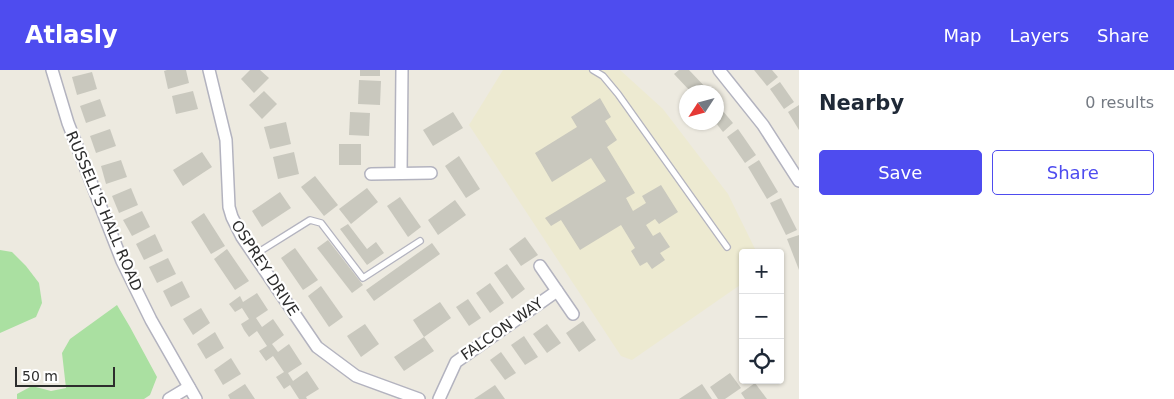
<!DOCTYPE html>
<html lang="en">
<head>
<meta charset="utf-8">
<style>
	body { margin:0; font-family:"DejaVu Sans",sans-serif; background:#f2f2f3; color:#1f2937 }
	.controls { position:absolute; right:15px; bottom:15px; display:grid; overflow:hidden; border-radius:5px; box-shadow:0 1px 4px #0004 }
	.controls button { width:45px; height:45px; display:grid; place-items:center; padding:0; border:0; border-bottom:1px solid #e0e1e3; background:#fff; color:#1f2937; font:25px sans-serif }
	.compass { position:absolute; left:679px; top:15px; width:45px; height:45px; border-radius:50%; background:#fff; box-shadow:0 1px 4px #0004; rotate:234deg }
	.scale { position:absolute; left:15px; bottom:12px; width:100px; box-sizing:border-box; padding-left:5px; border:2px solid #2d2d2d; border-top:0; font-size:14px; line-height:18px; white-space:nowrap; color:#2d2d2d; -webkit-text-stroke:4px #fff; paint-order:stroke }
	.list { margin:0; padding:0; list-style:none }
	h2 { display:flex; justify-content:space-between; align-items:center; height:65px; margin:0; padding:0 20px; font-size:21px }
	h2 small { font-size:16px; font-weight:400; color:#747a83 }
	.actions { display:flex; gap:10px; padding:15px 20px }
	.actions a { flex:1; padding:11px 0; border:1px solid #4e4cef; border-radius:5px; text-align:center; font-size:18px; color:#4e4cef }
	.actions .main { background:#4e4cef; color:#fff }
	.icon { flex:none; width:28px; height:28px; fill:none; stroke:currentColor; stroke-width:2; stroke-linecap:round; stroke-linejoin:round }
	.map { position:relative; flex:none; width:799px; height:329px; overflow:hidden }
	header { display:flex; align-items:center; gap:30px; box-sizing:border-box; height:70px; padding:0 25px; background:#4e4cef; color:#fff }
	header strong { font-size:24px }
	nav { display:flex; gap:28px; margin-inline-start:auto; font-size:18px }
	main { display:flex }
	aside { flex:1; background:#fff }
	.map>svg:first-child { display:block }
	.education { fill:#edead1 }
	.green { fill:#aae0a1 }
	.building { fill:#c9c8be }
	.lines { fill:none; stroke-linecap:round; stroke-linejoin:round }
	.service-casing { stroke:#b3b3bf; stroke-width:8 }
	.minor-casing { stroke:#b3b3bf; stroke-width:14 }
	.service { stroke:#fff; stroke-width:5.5 }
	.minor { stroke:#fff; stroke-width:11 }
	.labels { text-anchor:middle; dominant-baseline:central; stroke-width:4.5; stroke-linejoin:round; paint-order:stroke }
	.street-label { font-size:15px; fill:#2d2d2d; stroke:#fff }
</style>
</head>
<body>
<header>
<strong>Atlasly</strong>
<nav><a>Map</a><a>Layers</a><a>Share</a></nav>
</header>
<main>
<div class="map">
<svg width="799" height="329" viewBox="0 0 799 329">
	<rect width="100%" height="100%" fill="#edeae0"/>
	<polygon class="education" points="503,0 620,0 663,39 728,124 757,183 743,183 743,213 632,290 621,286 469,55"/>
	<g class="green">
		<polygon points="0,180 12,182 26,196 39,213 42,233 36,247 0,263"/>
		<polygon points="117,235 130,257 157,307 150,325 144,329 17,329 17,324 32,316 51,321 66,318 62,283 70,269"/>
	</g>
	<g class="building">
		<polygon points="167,0 186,0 189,13 168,19 164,1"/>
		<polygon points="250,0 260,0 269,8 254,23 241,9"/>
		<rect x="360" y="0" width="20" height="6"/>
		<polygon points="679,0 689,0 708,20 705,22 691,22 674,4"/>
		<polygon points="754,0 772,0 778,7 767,16"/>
		<polygon points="92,2 97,19 77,25 72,7"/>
		<polygon points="359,10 381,11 380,35 358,34"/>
		<polygon points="780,12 794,32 784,39 770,19"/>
		<polygon points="193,21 198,39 176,44 172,26"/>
		<polygon points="264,21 277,34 262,49 249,35"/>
		<polygon points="600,28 611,47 605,51 617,70 607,77 635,123 626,128 633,141 646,133 642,126 661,115 678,142 659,154 655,149 646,155 653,166 660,162 670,177 660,183 665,190 652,199 647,192 640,196 631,181 635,178 621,155 580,180 561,150 551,156 545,148 606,111 591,88 552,112 535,83 577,57 571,47"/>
		<polygon points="100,29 106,46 86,53 80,36"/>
		<polygon points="716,33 733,53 723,62 716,53"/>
		<polygon points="799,35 799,60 788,42"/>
		<polygon points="350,42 370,43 369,66 349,65"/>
		<polygon points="453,42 463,58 433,76 423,60"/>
		<polygon points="286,52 291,74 270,79 264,57"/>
		<polygon points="110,59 116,76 96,83 90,66"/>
		<polygon points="738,59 756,85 745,93 727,67"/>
		<rect x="339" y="74" width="22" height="21"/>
		<polygon points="202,82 212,97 183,116 173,100"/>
		<polygon points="294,82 299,104 278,109 273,87"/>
		<polygon points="459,86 480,119 466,128 445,96"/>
		<polygon points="121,90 127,107 106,114 101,96"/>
		<polygon points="759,90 778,122 767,129 748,97"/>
		<polygon points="315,106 338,135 324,146 301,117"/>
		<polygon points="131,118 138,135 119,143 112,126"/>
		<polygon points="367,118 378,132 351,154 339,139"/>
		<polygon points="280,122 291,138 262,157 252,141"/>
		<polygon points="400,127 421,157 408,167 387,136"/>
		<polygon points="781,128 797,160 786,165 770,133"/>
		<polygon points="455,130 466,145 438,165 428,150"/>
		<polygon points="142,141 150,157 132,166 123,150"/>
		<polygon points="204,143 225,176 211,184 191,152"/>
		<polygon points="348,154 367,179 376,172 384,183 367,195 340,159"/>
		<polygon points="155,164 163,181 144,190 136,174"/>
		<polygon points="799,165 799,200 787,169"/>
		<polygon points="525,167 538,185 521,196 509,179"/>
		<polygon points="328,170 363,215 352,223 317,178"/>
		<polygon points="432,173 440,184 374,231 366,220"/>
		<polygon points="295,178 318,210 303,220 281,188"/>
		<polygon points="227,179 249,211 235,220 214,189"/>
		<polygon points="168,188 176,204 157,213 149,197"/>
		<polygon points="507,194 525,219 512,229 494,203"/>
		<polygon points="182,211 190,227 171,237 163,221"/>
		<polygon points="490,213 504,233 490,243 476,223"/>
		<polygon points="321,216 343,247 329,257 308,226"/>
		<polygon points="257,223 268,240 256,248 262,257 273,249 284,265 272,274 278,282 289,274 302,294 288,303 293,311 307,301 319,319 306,327 307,329 299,329 290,315 284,319 276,307 284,302 273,286 266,291 259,281 267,276 257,261 249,267 244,260 241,254 249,249 242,238 235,242 229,234 240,226 243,232"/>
		<polygon points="468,229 481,248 469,256 456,237"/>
		<polygon points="440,232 451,248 424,267 434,281 404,301 394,287 424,267 413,250"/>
		<polygon points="201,238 210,253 193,265 183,249"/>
		<polygon points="583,251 596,270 579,282 566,263"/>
		<polygon points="365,254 379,274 361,287 347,266"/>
		<polygon points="547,254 561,273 547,283 533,264"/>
		<polygon points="215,262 224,278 206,289 197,274"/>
		<polygon points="524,266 538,287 525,295 511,275"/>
		<polygon points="501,282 516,303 505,310 490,290"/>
		<polygon points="231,288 241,304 223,315 214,300"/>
		<polygon points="730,303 741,318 725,329 718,329 710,317"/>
		<polygon points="755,313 767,329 745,329 741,323"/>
		<polygon points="245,314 255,329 230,329 228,325"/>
		<polygon points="702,314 712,329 679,329"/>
		<polygon points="495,315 505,329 474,329"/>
	</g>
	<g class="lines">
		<g class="service-casing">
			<g id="service">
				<polyline points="593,0 603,6 618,24 727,177"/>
				<polyline points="254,185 310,150 321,153 363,208 420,171"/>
			</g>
		</g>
		<g class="minor-casing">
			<g id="minor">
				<polyline points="52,0 68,53 122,191 151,250 196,329"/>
				<polyline points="209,0 226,70 229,137 232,147 242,167 317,277 356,306 419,329"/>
				<polyline points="719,0 763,55 799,111"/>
				<polyline points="401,103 402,0"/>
				<polyline points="371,104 431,103"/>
				<polyline points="540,196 573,244"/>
				<polyline points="169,329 189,317"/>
				<polyline points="439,329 456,292 557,221"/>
			</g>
		</g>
		<use href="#service" class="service"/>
		<use href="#minor" class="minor"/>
	</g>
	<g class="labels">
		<g class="street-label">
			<text transform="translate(104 141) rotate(67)">RUSSELL'S HALL ROAD</text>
			<text transform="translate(265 198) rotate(57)">OSPREY DRIVE</text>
			<text transform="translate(502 259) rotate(-35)">FALCON WAY</text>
		</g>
	</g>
</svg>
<div class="controls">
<button>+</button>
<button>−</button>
<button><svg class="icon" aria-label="locate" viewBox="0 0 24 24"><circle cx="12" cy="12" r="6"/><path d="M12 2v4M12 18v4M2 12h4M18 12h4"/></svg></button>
</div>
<svg class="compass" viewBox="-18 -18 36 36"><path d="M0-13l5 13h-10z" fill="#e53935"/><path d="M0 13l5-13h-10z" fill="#747a83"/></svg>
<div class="scale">50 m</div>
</div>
<aside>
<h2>Nearby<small>0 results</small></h2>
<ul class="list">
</ul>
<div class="actions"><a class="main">Save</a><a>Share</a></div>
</aside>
</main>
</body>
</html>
